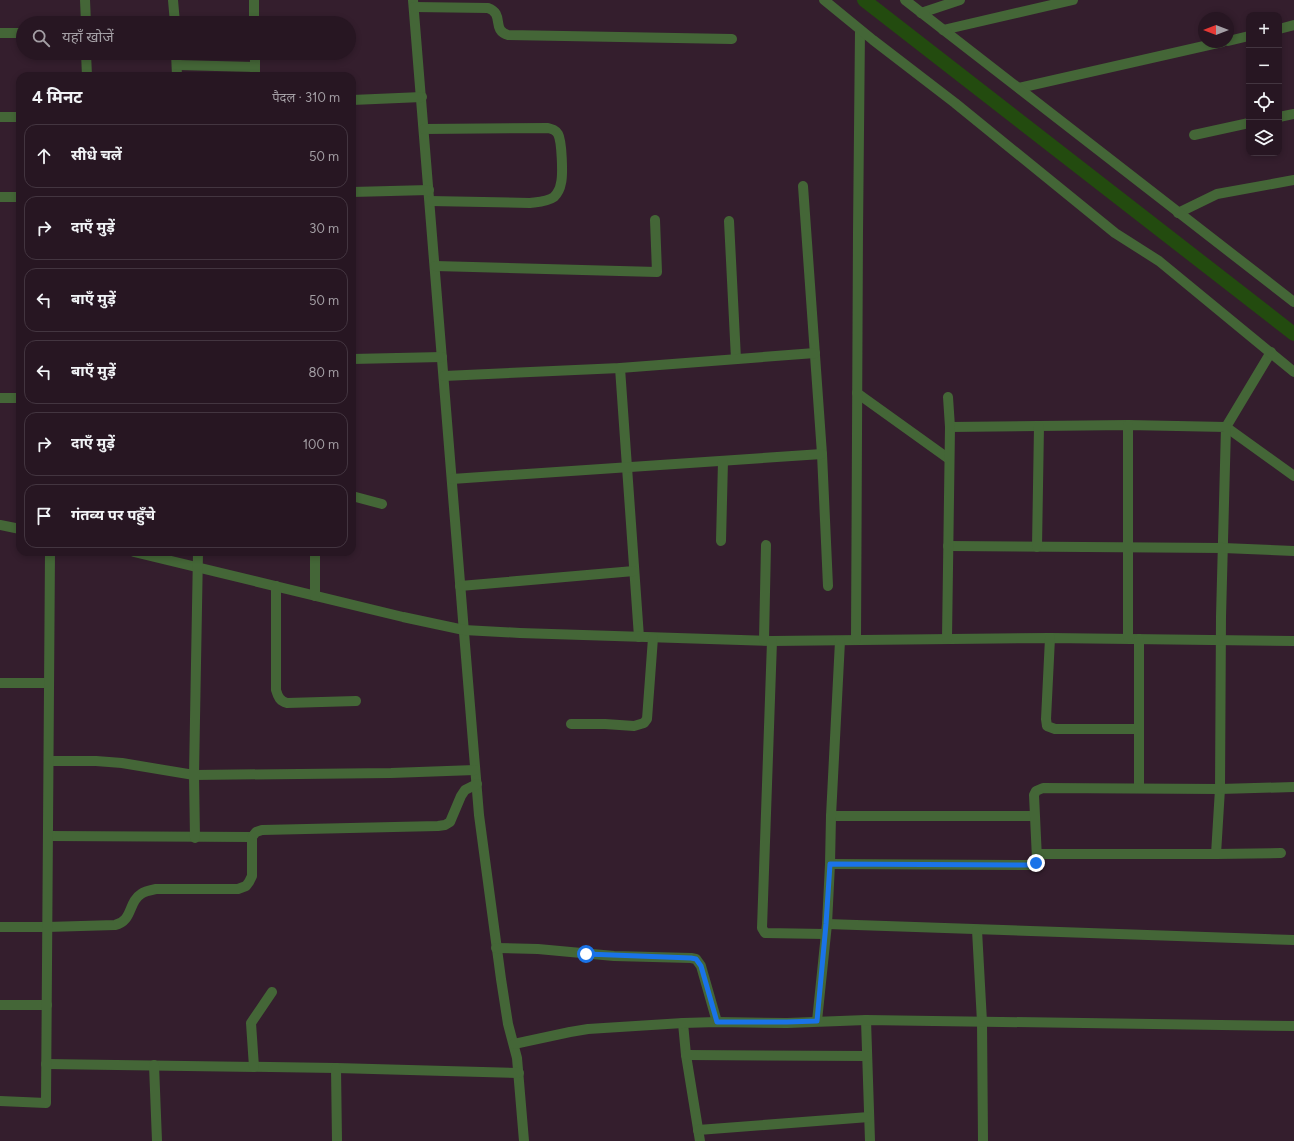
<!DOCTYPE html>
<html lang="hi">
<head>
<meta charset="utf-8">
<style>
	body { margin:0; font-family:Figtree,"Noto Sans Devanagari",sans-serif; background:#33232f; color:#f1f3f6 }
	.controls { position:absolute; right:12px; top:12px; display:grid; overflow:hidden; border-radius:8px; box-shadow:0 2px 6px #0003 }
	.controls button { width:36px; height:36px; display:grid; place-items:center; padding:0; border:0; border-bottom:1px solid #433540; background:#271622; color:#f1f3f6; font:20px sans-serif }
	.compass { position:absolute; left:1198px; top:12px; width:36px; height:36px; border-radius:50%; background:#271622; box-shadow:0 2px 6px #0003; rotate:270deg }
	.stop { position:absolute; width:12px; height:12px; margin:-9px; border:3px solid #1a73e8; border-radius:50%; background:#fff }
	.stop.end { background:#1a73e8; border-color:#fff; box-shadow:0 1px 4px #0008 }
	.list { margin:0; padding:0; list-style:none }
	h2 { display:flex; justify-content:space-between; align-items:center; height:52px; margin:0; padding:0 16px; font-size:17px }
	h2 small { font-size:13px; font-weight:400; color:#a49fa5 }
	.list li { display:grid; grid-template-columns:26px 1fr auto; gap:12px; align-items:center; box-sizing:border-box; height:64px; margin:0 8px 8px; padding:0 8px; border:1px solid #433540; border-radius:12px }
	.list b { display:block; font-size:15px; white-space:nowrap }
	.list em { font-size:13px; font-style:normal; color:#a49fa5 }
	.icon { flex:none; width:22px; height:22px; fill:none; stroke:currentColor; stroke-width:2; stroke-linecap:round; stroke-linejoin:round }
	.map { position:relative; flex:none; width:1294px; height:1141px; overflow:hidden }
	.search { position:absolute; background:#271622; box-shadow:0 2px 6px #0003; left:16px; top:16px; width:340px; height:44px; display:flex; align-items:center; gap:10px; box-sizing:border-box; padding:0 14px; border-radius:22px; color:#a49fa5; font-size:15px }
	.panel { position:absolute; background:#271622; box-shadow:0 2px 6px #0003; left:16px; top:72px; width:340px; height:484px; border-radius:12px }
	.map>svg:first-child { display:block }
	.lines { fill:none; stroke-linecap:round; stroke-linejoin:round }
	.canal { stroke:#234b0f; stroke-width:14 }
	.minor { stroke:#446637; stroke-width:10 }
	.tertiary { stroke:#446637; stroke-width:10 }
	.route { stroke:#1a73e8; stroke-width:5 }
</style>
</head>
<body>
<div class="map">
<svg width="1294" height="1141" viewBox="0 0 1294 1141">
	<rect width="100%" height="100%" fill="#341e2d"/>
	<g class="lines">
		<polyline class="canal" points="864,0 1294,334"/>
		<g class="minor">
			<polyline points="85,0 86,23"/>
			<polyline points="173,0 175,23"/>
			<polyline points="254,0 254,23"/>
			<polyline points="413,0 466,657 479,815 501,979 508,1024 517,1058 524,1141"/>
			<path d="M414,7L488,8C505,14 491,30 508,35L732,39"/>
			<polyline points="921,13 960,0"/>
			<polyline points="1279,29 1294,25"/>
			<polyline points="943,30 1073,0"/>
			<polyline points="0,33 23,33"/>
			<polyline points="1228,41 1249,36"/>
			<polyline points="86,53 87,76"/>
			<polyline points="176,53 177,76"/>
			<polyline points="255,53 255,76"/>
			<polyline points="177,65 255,67"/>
			<polyline points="1019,88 1222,42"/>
			<polyline points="352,100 422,97"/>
			<polyline points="0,117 20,117"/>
			<polyline points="1279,117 1294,114"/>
			<path d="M424,129L548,128C552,129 556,130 558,134C562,141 563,175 561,183C560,189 558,193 554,197C547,202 538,202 530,203L430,201"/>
			<polyline points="1194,135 1249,123"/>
			<polyline points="803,186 822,454 828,586"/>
			<polyline points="352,192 429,190"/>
			<polyline points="0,197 20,197"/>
			<polyline points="1178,213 1217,194 1294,180"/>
			<polyline points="729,221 736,359"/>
			<polyline points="435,266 657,272 655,220"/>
			<polyline points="1271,352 1226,427 1294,476"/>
			<polyline points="352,359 442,357"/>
			<polyline points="620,368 639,637"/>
			<polyline points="444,376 620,368 815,353"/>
			<polyline points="857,393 949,459"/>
			<polyline points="0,398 20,398"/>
			<polyline points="950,427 1128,425 1226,427 1221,617 1220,789 1216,854"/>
			<polyline points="452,479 822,454"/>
			<polyline points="352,496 382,504"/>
			<polyline points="0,525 20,529"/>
			<polyline points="721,541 723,461"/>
			<polyline points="948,546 1223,548 1294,551"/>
			<polyline points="1037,547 1039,426"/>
			<polyline points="134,552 403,617 464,630 520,633 772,641 1050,638 1294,641"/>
			<path d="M276,586V690C278,697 280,701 287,703L356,701"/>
			<polyline points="460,586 634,571"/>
			<polyline points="315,596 315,552"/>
			<polyline points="1050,638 1046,719 1047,726 1055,729 1139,729"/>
			<polyline points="1128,638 1128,425"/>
			<polyline points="947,639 950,427 948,397"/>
			<polyline points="764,640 766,545"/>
			<polyline points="856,640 858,232 860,30"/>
			<polyline points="772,641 762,928 765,933 825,934"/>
			<polyline points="0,683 49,683"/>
			<polyline points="571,724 605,724 634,726 644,723 647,719 653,638"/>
			<polyline points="49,761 96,761 122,763 194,775 391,773 475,770"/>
			<polyline points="1139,788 1139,639"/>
			<polyline points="831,816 1034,816"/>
			<polyline points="48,836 252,837"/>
			<polyline points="195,838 194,775 198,552"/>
			<polyline points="1037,854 1216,854 1281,853"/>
			<polyline points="830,864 1032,865 1036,863 1037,859 1034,795 1036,791 1043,788 1220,789 1294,787"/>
			<polyline points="827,924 1294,940"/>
			<path d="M0,927H47L115,925C133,921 128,902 141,894C145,891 151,890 156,889H238L246,886L249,882L252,876V837L256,832L262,830L438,826L445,825L450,822L461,796L465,790L477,784"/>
			<polyline points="977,930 982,1022 983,1141"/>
			<polyline points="496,948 538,949 614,956 691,958 696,959 701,966 717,1022"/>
			<polyline points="0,1005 47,1005"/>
			<polyline points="866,1020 870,1141"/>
			<polyline points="817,1021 827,924 830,864 831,816 840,641"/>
			<polyline points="683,1023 686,1055 700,1141"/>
			<polyline points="514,1044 570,1032 588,1029 683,1023 717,1022 787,1023 866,1020 1294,1026"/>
			<polyline points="686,1055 867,1056"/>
			<polyline points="46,1064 336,1068 519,1073"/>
			<polyline points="154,1065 157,1141"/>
			<polyline points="254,1067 251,1023 272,992"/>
			<polyline points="336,1068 337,1141"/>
			<polyline points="0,1101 46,1103 50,552"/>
			<polyline points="698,1130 869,1117"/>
		</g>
		<g class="tertiary">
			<polyline points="824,0 873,40 955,103 1115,233 1159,261 1294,372"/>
			<polyline points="905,0 1294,302"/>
		</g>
	</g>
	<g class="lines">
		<polyline class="route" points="586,954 691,958 696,959 701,966 717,1022 787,1022 817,1021 826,924 830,864 1032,865 1036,863"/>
	</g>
</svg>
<div class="controls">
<button>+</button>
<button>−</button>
<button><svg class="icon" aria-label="locate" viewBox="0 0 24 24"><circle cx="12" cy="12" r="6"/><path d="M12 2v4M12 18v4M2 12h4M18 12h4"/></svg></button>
<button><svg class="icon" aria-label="layers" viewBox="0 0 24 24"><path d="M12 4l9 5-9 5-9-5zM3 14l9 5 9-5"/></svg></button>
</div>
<svg class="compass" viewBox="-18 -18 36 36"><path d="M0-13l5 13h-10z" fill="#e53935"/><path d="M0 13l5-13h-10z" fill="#a49fa5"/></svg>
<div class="stop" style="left:586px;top:954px"></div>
<div class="stop end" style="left:1036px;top:863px"></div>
<div class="search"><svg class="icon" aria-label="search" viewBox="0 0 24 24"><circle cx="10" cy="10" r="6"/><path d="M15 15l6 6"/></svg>यहाँ खोजें</div>
<section class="panel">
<h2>4 मिनट<small>पैदल · 310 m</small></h2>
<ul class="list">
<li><svg class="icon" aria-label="ahead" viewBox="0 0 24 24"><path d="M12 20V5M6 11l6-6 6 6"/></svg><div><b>सीधे चलें</b></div><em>50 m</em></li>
<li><svg class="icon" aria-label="right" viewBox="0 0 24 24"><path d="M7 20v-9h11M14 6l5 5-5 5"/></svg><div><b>दाएँ मुड़ें</b></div><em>30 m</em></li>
<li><svg class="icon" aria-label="left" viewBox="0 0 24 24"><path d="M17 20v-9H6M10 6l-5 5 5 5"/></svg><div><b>बाएँ मुड़ें</b></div><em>50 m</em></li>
<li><svg class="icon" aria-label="left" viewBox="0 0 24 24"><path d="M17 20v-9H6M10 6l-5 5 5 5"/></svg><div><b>बाएँ मुड़ें</b></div><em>80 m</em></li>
<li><svg class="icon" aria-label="right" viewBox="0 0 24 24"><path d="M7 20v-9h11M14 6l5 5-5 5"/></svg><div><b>दाएँ मुड़ें</b></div><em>100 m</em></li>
<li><svg class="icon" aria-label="arrive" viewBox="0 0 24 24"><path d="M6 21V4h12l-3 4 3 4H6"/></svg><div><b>गंतव्य पर पहुँचे</b></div></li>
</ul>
</section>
</div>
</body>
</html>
